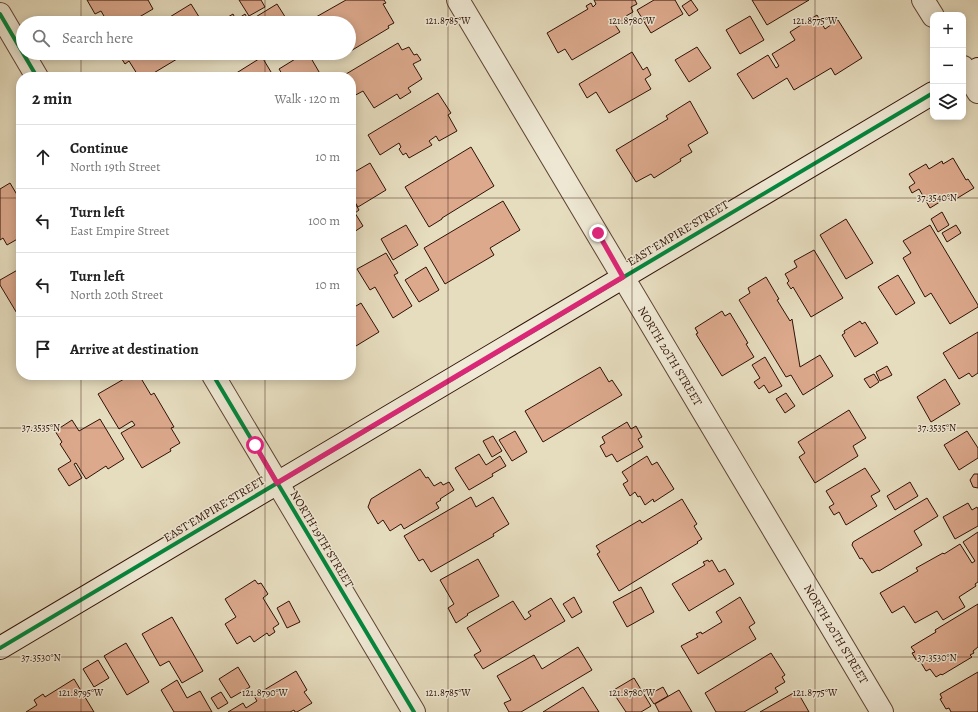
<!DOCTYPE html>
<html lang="en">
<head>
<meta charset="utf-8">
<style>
	body { margin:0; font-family:Alegreya,serif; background:#f2f2f2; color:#222 }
	.controls { position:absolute; right:12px; top:12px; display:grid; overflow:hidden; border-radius:8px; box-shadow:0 2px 10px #0003 }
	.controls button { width:36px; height:36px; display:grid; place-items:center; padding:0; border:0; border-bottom:1px solid #e0e0e0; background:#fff; color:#222; font:20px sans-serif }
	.stop { position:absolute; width:12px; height:12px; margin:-9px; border:3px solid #db2777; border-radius:50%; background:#fff }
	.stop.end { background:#db2777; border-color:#fff; box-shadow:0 1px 4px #0008 }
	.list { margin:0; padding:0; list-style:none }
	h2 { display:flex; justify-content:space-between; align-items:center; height:52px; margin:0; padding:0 16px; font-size:17px }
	h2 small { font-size:13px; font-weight:400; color:#767676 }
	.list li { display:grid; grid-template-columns:26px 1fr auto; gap:12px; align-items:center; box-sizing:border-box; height:64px; padding:0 16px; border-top:1px solid #e0e0e0 }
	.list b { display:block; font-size:15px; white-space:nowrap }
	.list p { margin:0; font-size:13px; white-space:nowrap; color:#767676 }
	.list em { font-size:13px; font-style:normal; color:#767676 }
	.icon { flex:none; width:22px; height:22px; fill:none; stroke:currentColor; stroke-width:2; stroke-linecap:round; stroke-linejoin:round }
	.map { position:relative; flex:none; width:978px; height:712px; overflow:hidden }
	.search { position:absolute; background:#fff; box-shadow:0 2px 10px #0003; left:16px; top:16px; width:340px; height:44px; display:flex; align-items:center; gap:10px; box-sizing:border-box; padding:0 14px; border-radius:22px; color:#767676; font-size:15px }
	.panel { position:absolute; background:#fff; box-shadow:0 2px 10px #0003; left:16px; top:72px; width:340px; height:308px; border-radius:16px }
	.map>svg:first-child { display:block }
	.building { fill:#dca98d; stroke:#301106 }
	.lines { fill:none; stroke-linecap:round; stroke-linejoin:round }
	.street-casing { stroke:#5e4434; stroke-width:24 }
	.secondary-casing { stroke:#301106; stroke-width:24 }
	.street { stroke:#efe9d5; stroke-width:22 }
	.secondary { stroke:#efe9d5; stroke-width:22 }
	.cycleway-casing { stroke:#efe9d5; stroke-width:6 }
	.cycleway { stroke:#00873e; stroke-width:4 }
	.route { stroke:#db2777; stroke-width:5 }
	.ticks { fill:none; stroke:#301106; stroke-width:1; stroke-opacity:0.45 }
	.labels { text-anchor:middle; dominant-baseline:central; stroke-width:3; stroke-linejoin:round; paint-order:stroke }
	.street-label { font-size:12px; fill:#301106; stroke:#efe9d5 }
	.ticks-label { font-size:10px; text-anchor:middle; fill:#301106; stroke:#efe9d5; stroke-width:3; stroke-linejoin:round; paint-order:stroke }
</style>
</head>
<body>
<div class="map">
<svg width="978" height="712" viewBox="0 0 978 712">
	<rect width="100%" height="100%" fill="#e6ddbf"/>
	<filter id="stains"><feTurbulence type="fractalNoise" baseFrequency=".005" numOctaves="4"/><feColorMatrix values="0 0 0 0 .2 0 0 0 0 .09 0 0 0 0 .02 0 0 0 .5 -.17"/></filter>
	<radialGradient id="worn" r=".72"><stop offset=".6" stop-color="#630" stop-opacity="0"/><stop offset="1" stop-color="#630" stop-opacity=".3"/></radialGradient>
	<g class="building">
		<polygon points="87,0 148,0 153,9 129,23 108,23 101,11 95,14"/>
		<polygon points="239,0 261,0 265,7 249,16"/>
		<polygon points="346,0 384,0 386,3 383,4 394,23 388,26 389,28 349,52 349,23 320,23 316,17"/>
		<polygon points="594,0 635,0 637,4 631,7 633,12 626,16 628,19 622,23 620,20 614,23 620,32 572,60 565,49 558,53 547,33 588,9 586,6 591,3 593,7 596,4"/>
		<polygon points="654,0 675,0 683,14 651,33 637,10"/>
		<polygon points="691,0 698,10 689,16 682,6"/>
		<polygon points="752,0 809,0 767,25"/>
		<polygon points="191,4 201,20 197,23 160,23"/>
		<polygon points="277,4 289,23 257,23 254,18"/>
		<polygon points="233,14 236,20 245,14 250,23 218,23"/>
		<polygon points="817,15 825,29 838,20 862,58 835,75 831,68 794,90 787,78 753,99 737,74 768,55 776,68 779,66 772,54 795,40 790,32"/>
		<polygon points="750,16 764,40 740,54 726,30"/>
		<polygon points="398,43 402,50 409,47 414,55 417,54 421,60 413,64 422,79 408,88 411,92 400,99 397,94 374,108 363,91 352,97 351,95 351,77 341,77"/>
		<polygon points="697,47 711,68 689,82 675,60"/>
		<polygon points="632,52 643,70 647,67 651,75 645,79 651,89 609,113 596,92 587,98 579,84"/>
		<polygon points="118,53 187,53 147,77 139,77 129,61 125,64"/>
		<polygon points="305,53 308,53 322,77 284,77 279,69"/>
		<polygon points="262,57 274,77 230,77"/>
		<polygon points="438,93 451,113 448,115 457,131 439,141 436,136 429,141 432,145 409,158 406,153 403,155 399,149 401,147 399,143 380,155 368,135"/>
		<polygon points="690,101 708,133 688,145 692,152 680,159 681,161 654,178 651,174 636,182 616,150 668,119 666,116"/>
		<polygon points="471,147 494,186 442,218 442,219 429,227 405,187"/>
		<polygon points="953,158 966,180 968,179 974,188 951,202 948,197 930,208 919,189 912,193 909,187 915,183 909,174 926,164 929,169 942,161 943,164"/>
		<polygon points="370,163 386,190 358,207 351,196 351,174"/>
		<polygon points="10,183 19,198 21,196 21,237 7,245 3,238 0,240 0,189"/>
		<polygon points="503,201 520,230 490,248 494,255 445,284 424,248"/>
		<polygon points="356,205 359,210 355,213 363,226 351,234 351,209"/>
		<polygon points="942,212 949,225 938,232 931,219"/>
		<polygon points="846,219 873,263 846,279 820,235"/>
		<polygon points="406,225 418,245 393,260 381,239"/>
		<polygon points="930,225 978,305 978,307 950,324 931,293 925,297 903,258 911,253 903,241"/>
		<polygon points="956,225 961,233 947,242 942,233"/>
		<polygon points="814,250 843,298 811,317 793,287 791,289 787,283 789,281 785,274 797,267 794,261"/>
		<polygon points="386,253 398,273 394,275 412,306 393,318 375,287 370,290 357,269"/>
		<polygon points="426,267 439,290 419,302 405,280"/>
		<polygon points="21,268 21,313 18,315 0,285 0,280"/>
		<polygon points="898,275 915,303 896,315 878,287"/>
		<polygon points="766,277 779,299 777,300 790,321 792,319 800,367 820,355 833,376 803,395 791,375 786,377 739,300 750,293 748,288"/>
		<polygon points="361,303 379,332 351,349 351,309"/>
		<polygon points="722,311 725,316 730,313 748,343 746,344 754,357 722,376 696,334 698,333 695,328"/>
		<polygon points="860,321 862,324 865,322 878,343 855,357 842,335 845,333 844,331"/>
		<polygon points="978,332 978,373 972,377 969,373 959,379 943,353"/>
		<polygon points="765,357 782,386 769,393 764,385 759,389 754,382 760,378 752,365"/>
		<polygon points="887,366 892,375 880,381 876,372"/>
		<polygon points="600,367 609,382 612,380 622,395 543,442 525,411"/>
		<polygon points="874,374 879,382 870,388 864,379"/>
		<polygon points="131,375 139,375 151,395 154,393 174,427 171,428 180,443 170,449 171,451 142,468 121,433 135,425 132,421 119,429 98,394"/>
		<polygon points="945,379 960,404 931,422 917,397"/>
		<polygon points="786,393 795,406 785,413 776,399"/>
		<polygon points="849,410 866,438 853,446 858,456 815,483 799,457 805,453 798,442"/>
		<polygon points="100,419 124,459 108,469 106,466 86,479 76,463 74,464 82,478 69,486 58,469 71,461 60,444 62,442 55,431 72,420 79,431"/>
		<polygon points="627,422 631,429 636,426 642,437 638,439 643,447 617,462 612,454 606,457 600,446 605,443 602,437"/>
		<polygon points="515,431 527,452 512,461 499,440"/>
		<polygon points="967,431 978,448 978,458 959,470 944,445"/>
		<polygon points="493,436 502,451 492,457 483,441"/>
		<polygon points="479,454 486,465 500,456 506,466 492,474 493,476 469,490 455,468"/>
		<polygon points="647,456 652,465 657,462 674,489 654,502 653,499 645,505 640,496 638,497 635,492 630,496 623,484 628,481 622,472"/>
		<polygon points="865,468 880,491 871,496 877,506 846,525 839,512 834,515 829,507 834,504 826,491"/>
		<polygon points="420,469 426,478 428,477 434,486 441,482 443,485 449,482 454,490 440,499 441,500 436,503 439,508 404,529 401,524 390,531 383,520 378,524 368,507 371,499"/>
		<polygon points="974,474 978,474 978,488 973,487 970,480"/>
		<polygon points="910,482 918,496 895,510 887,496"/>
		<polygon points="471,497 476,507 493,497 509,524 493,534 494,536 431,572 423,559 419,561 404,536"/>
		<polygon points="927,498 938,516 914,531 922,545 879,571 878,570 872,573 862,558 860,559 852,545 853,542"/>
		<polygon points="682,499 697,524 694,526 702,539 697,542 698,543 619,591 597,554 600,552 596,546 640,520 642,523"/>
		<polygon points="968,503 972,510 977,507 978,509 978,526 955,539 943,517"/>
		<polygon points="978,532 978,582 975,584 976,586 959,597 965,607 943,620 937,611 915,623 904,606 892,613 880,593 918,571 916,568 943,553 944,554 960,544 972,563 975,561 963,542"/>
		<polygon points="478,559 499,596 467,614 468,615 456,623 448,608 454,604 440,580"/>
		<polygon points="708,560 709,562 712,560 719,572 725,569 734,584 689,611 672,584 705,565 703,562"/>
		<polygon points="255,580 258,584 261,583 268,594 263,598 279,624 273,628 275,632 269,636 267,633 254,642 250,636 237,644 225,624 236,617 225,599"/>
		<polygon points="641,587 654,612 627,627 613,602"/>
		<polygon points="574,597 582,612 572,618 563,604"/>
		<polygon points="740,597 755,623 749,627 756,639 698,674 681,646 698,637 696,634 701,632 702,634 722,622 716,612"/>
		<polygon points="551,598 565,621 483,669 474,655 481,651 467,628 513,601 525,620 531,616 528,612"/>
		<polygon points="289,601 300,622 287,628 277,608"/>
		<polygon points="978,604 978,647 973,651 974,653 970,655 972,657 942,675 941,674 936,677 930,669 926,671 920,661 918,663 912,653 915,652 911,647 936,632 935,630"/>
		<polygon points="172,617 203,671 182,683 169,661 160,666 142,634"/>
		<polygon points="126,643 149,682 127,695 104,656"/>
		<polygon points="578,647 592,670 521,712 509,712 504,703 511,700 497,676 534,655 542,669"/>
		<polygon points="771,653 785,675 782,677 785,682 775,688 778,692 744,712 716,712 705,693"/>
		<polygon points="98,660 109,678 94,687 83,669"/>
		<polygon points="238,667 250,687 231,698 219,679"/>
		<polygon points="296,671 307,690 304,692 312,703 297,712 295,712 294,710 290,712 228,712 243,703 246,708 257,701 254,696"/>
		<polygon points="978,672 978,712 951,712 949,708 946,709 940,699 942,698 940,694"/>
		<polygon points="634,678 651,706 641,712 626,712 612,691"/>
		<polygon points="74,679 94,712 26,712 37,705 34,700 43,694 45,697"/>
		<polygon points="177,680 187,698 200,691 212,712 174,712 161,690"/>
		<polygon points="583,687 599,712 543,712"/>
		<polygon points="663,687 668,696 654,704 648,695"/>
		<polygon points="679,690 692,712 659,712 655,704"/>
		<polygon points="797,691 809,712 760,712"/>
		<polygon points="221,692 228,703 218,709 211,698"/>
	</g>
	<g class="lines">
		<g class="street-casing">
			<g id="street">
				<polyline points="458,0 882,712"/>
				<polyline points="923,0 933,16"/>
				<polyline points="0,14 37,77"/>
				<polyline points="963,67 978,92"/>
				<polyline points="213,375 414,712"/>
			</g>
		</g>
		<g class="secondary-casing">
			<g id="secondary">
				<polyline points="963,77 978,69"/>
				<polyline points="0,648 933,93"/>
			</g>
		</g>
		<use href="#street" class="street"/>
		<use href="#secondary" class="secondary"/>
		<g class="cycleway-casing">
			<g id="cycleway">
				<polyline points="0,14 37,77"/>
				<polyline points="213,375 414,712"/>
				<polyline points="0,648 933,93"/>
			</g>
		</g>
		<use href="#cycleway" class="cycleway"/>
	</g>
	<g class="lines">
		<polyline class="route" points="255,445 277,483 623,277 598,233"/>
	</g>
	<path class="ticks" d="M81,0V23M265,0V23M448,0V712M632,0V712M815,0V712M81,53V77M265,53V77M0,198H21M351,198H978M81,375V712M265,375V712M0,428H978M0,657H978"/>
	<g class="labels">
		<g class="street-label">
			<text transform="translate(678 233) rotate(-31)">EAST EMPIRE STREET</text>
			<text transform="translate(670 356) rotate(59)">NORTH 20TH STREET</text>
			<text transform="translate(214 509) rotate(-31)">EAST EMPIRE STREET</text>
			<text transform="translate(322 539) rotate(59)">NORTH 19TH STREET</text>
			<text transform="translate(836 634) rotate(59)">NORTH 20TH STREET</text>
		</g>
	</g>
	<g class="ticks-label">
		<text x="448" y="24">121.8785°W</text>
		<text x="632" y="24">121.8780°W</text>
		<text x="815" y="24">121.8775°W</text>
		<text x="937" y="201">37.3540°N</text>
		<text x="41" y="431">37.3535°N</text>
		<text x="937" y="431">37.3535°N</text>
		<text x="41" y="661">37.3530°N</text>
		<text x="937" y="661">37.3530°N</text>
		<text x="81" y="696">121.8795°W</text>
		<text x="265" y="696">121.8790°W</text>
		<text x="448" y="696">121.8785°W</text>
		<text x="632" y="696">121.8780°W</text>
		<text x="815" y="696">121.8775°W</text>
	</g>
	<rect width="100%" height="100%" filter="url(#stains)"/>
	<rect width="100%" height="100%" fill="url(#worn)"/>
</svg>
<div class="controls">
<button>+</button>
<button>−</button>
<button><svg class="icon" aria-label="layers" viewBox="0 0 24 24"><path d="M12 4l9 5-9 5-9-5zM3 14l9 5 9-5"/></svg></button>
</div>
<div class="stop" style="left:255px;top:445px"></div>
<div class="stop end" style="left:598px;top:233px"></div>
<div class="search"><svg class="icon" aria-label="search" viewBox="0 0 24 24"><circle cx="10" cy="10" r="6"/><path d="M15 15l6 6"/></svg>Search here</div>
<section class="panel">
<h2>2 min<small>Walk · 120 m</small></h2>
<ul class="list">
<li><svg class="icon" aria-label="ahead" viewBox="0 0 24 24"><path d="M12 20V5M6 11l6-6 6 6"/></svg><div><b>Continue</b><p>North 19th Street</p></div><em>10 m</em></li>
<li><svg class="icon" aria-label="left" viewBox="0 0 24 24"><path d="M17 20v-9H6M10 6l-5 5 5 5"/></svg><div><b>Turn left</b><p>East Empire Street</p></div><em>100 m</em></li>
<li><svg class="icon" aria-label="left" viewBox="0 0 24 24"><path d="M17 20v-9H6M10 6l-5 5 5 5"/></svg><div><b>Turn left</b><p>North 20th Street</p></div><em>10 m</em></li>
<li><svg class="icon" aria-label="arrive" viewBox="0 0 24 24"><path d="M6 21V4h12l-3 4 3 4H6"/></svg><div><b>Arrive at destination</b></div></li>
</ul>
</section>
</div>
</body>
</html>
